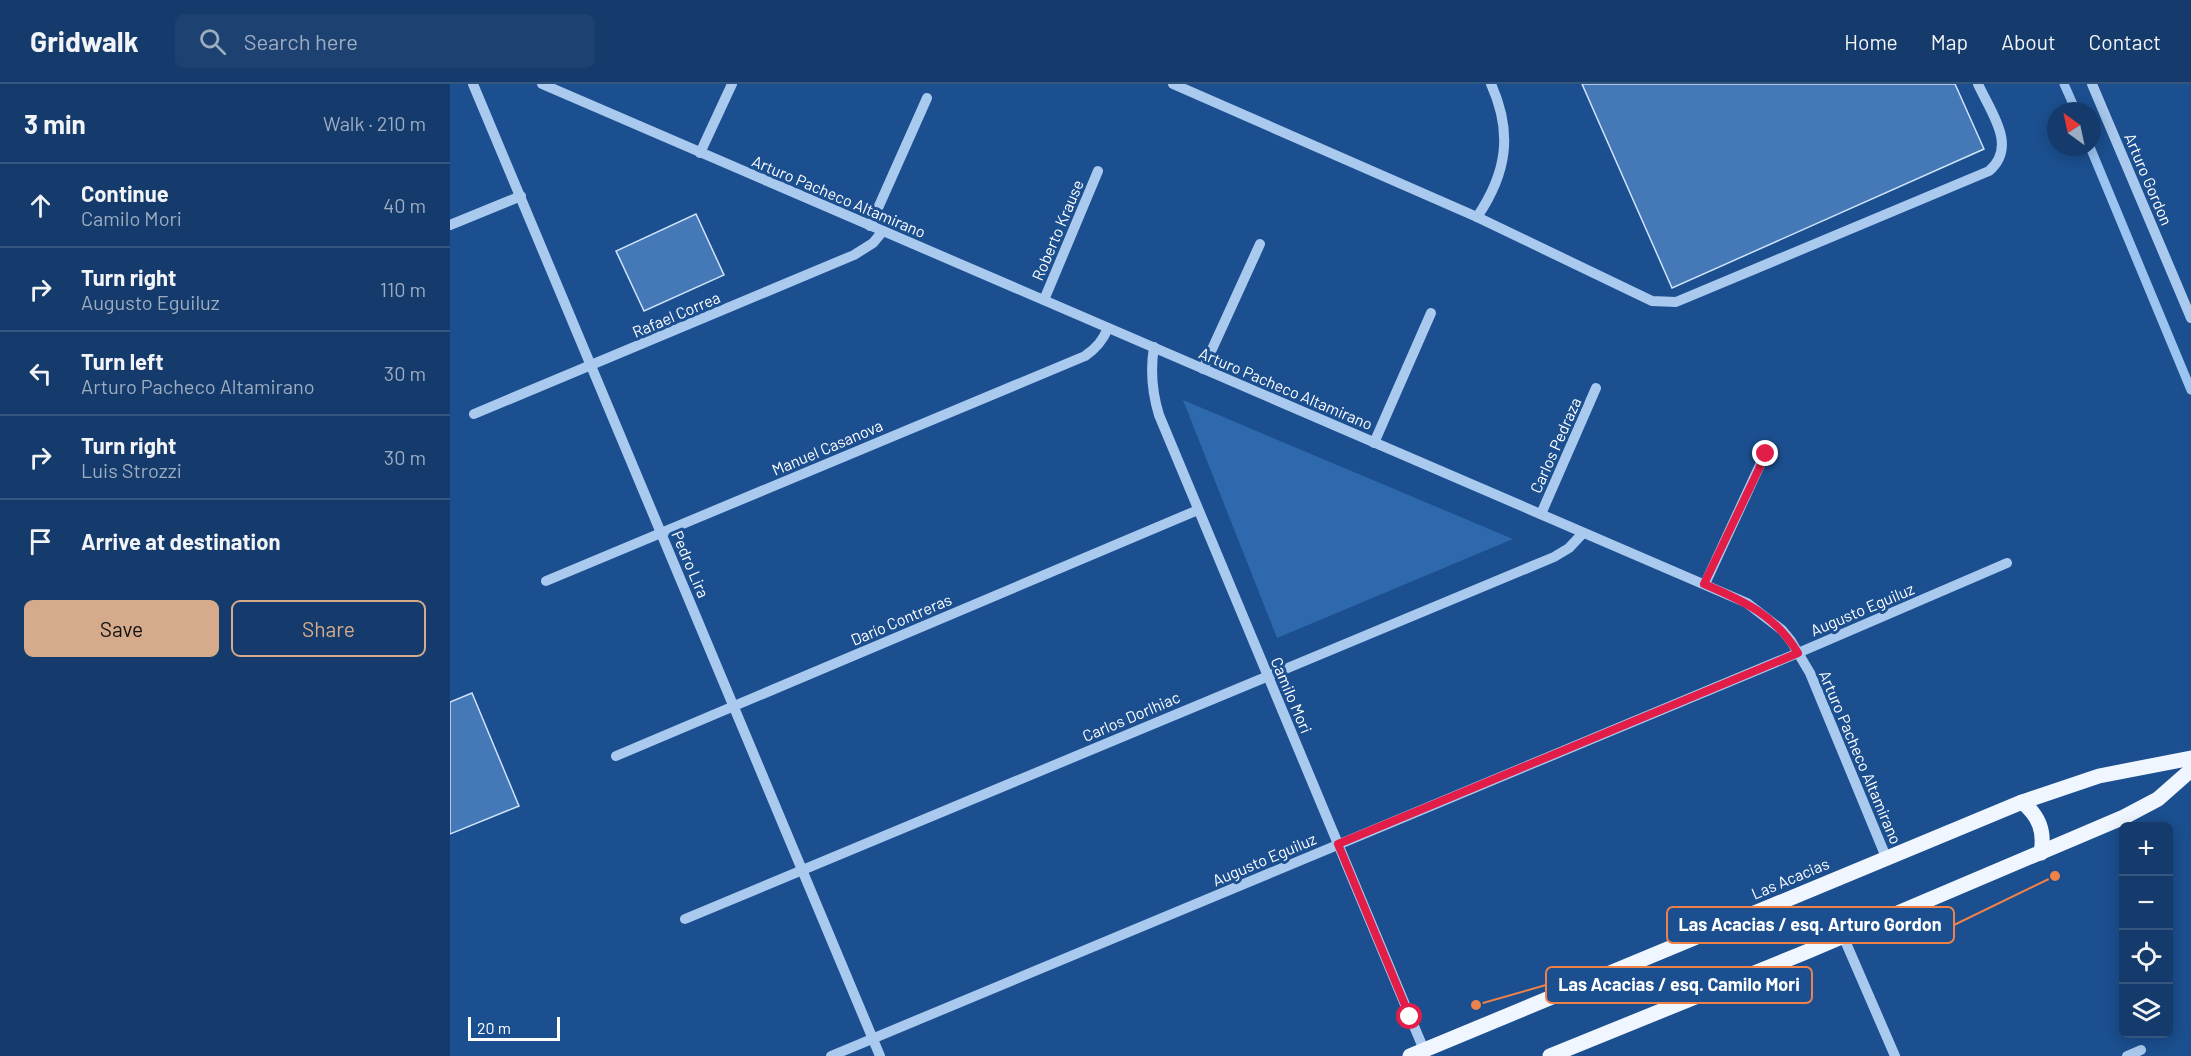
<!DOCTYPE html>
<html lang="en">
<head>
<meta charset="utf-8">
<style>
	body { margin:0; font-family:Barlow,sans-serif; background:#1d4271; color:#f1f3f6 }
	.controls { position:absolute; right:18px; bottom:18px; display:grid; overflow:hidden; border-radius:9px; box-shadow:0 3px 15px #0003 }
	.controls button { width:54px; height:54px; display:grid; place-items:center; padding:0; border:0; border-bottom:2px solid #33557e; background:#143b6b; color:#f1f3f6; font:30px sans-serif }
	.compass { position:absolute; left:1597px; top:18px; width:54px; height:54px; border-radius:50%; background:#143b6b; box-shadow:0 3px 15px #0003; rotate:327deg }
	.scale { position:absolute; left:18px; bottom:15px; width:92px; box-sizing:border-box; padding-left:6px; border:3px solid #fff; border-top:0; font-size:16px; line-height:21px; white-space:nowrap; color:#fff; -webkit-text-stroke:4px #1b4f8f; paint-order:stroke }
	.stop { position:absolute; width:18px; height:18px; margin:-14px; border:4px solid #e11d48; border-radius:50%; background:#fff }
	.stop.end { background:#e11d48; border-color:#fff; box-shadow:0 2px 6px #0008 }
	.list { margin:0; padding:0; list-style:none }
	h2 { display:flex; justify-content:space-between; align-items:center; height:78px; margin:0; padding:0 24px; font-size:26px }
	h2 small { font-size:20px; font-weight:400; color:#9dadc1 }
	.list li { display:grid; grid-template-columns:39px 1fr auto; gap:18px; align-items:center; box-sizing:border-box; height:84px; padding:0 24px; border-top:2px solid #33557e }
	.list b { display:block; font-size:22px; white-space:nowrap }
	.list p { margin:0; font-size:20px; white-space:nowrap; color:#9dadc1 }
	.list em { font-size:20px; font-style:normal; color:#9dadc1 }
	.actions { display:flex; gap:12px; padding:18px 24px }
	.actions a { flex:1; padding:14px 0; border:2px solid #d6ab8b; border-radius:9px; text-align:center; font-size:21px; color:#d6ab8b }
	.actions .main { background:#d6ab8b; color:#111 }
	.icon { flex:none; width:33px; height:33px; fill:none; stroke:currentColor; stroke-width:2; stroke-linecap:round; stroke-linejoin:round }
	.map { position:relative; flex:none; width:1741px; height:972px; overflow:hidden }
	header { display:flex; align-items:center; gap:36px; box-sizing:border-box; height:84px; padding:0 30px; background:#143b6b; border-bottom:2px solid #33557e }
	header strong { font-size:28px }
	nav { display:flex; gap:33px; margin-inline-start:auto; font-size:21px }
	.search { width:420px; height:54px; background:#1d4271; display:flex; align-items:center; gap:15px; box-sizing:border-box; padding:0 21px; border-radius:9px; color:#9dadc1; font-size:22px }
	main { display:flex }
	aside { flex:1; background:#143b6b }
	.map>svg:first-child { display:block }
	.green { fill:#2e69ad }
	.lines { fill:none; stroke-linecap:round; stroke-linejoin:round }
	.stream { stroke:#9cc4f0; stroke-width:9 }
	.building { fill:#4478b7; stroke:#cfe3fa; stroke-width:1.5 }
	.minor { stroke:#a9c9ee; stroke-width:10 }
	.major { stroke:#f0f6ff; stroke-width:15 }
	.route { stroke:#e11d48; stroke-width:8 }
	.labels { text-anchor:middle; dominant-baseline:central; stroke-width:6; stroke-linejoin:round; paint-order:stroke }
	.street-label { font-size:16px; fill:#fff; stroke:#1b4f8f }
	.leader { fill:none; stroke:#ee8249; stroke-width:2 }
	.callout-dot { fill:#ee8249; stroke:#1b4f8f; stroke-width:2 }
	.callout { fill:#1b4f8f; stroke:#ee8249; stroke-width:2 }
	.callout-label { font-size:18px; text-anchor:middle; font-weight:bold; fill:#fff }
</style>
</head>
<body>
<header>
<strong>Gridwalk</strong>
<div class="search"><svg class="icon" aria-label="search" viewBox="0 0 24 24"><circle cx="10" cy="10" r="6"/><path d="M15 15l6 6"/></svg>Search here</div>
<nav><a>Home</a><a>Map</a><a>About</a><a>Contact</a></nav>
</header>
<main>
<aside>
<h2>3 min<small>Walk · 210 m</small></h2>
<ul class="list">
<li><svg class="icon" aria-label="ahead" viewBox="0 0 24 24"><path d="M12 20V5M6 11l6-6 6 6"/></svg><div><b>Continue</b><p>Camilo Mori</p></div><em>40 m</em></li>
<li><svg class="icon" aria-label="right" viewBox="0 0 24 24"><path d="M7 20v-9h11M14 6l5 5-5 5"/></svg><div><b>Turn right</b><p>Augusto Eguiluz</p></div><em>110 m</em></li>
<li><svg class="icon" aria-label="left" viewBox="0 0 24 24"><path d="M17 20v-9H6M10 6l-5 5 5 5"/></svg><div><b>Turn left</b><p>Arturo Pacheco Altamirano</p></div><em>30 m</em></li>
<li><svg class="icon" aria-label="right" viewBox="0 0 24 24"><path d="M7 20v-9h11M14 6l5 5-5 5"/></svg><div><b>Turn right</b><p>Luis Strozzi</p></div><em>30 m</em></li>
<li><svg class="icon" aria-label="arrive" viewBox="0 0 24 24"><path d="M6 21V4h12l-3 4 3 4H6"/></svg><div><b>Arrive at destination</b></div></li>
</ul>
<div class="actions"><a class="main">Save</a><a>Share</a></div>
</aside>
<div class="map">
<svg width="1741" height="972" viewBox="0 0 1741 972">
	<rect width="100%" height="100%" fill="#1b4f8f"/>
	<polygon class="green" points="733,316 1063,455 827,554"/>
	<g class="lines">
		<g class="stream">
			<polyline points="1614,0 1626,27"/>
			<polyline points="1640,63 1741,306"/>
		</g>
	</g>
	<g class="building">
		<polygon points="1132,0 1505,0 1534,65 1222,204"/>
		<polygon points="246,130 274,191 194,227 166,167"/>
		<polygon points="22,609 69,722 0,750 0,618"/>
	</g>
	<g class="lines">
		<g class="minor">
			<polyline points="23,0 430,972"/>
			<polyline points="92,0 1297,519 1332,546 1341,557 1360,589 1436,773"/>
			<path d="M723,0L1027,133L1202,217L1226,218L1539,87C1568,62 1541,29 1528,0"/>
			<polyline points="1642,0 1741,234"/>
			<polyline points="250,69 282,0"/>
			<path d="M1027,133C1057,89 1063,49 1041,0"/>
			<polyline points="0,141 71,112"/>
			<polyline points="420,142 477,14"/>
			<polyline points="594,216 648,87"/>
			<path d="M704,263C700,287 702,308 709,331L974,966"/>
			<polyline points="753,285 810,160"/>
			<polyline points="24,330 404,171 423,159 433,147"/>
			<polyline points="924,359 981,229"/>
			<polyline points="1091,430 1146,304"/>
			<path d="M96,497L635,272C647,264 653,256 658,244"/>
			<polyline points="1255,500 1315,370"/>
			<polyline points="166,672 748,426"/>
			<polyline points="235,835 1104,473 1119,464 1133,449"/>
			<polyline points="1393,852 1445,972"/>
			<polyline points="381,972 1348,569 1557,479"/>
			<polyline points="1677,972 1691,966"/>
		</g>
		<g class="major">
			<path d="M1572,718C1589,732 1595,747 1591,769"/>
			<polyline points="960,972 1572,718 1649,692 1741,674"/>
			<polyline points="1100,972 1356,868 1674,733 1708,715 1741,686"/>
		</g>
	</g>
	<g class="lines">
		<path class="route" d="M960,933L888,760L1348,569C1325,531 1294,517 1254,500L1316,370"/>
	</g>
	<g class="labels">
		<g class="street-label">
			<text transform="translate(1699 95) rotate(67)">Arturo Gordon</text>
			<text transform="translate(389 112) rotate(23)">Arturo Pacheco Altamirano</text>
			<text transform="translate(607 146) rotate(-67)">Roberto Krause</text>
			<text transform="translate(226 230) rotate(-23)">Rafael Correa</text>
			<text transform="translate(836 304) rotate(23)">Arturo Pacheco Altamirano</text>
			<text transform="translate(1105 361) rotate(-66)">Carlos Pedraza</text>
			<text transform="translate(377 363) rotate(-23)">Manuel Casanova</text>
			<text transform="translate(241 480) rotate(67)">Pedro Lira</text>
			<text transform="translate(1412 525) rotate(-23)">Augusto Eguiluz</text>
			<text transform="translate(451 535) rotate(-23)">Darío Contreras</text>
			<text transform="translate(842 611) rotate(67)">Camilo Mori</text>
			<text transform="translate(681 632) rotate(-23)">Carlos Dorlhiac</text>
			<text transform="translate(1411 673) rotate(67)">Arturo Pacheco Altamirano</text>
			<text transform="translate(814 775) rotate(-23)">Augusto Eguiluz</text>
			<text transform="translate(1340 794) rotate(-23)">Las Acacias</text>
		</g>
	</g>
	<path class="leader" d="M1605 792L1504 841M1026 921L1096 901"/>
	<g class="callout-dot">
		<circle cx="1605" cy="792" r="6"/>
		<circle cx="1026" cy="921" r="6"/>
	</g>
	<g class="callout">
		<rect x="1217" y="823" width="287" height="36" rx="6"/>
		<rect x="1096" y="883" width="266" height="36" rx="6"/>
	</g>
	<g class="callout-label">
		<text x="1360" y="847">Las Acacias / esq. Arturo Gordon</text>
		<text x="1229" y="907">Las Acacias / esq. Camilo Mori</text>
	</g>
</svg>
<div class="controls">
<button>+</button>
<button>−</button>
<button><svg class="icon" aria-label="locate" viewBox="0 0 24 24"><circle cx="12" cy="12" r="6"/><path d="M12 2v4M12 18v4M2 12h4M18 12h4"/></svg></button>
<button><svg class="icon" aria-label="layers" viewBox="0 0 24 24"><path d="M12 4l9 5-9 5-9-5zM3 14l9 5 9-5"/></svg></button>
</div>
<svg class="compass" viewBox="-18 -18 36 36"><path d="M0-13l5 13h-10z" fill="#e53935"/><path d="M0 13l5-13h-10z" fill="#9dadc1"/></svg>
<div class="scale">20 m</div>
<div class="stop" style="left:960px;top:933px"></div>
<div class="stop end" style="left:1316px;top:370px"></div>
</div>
</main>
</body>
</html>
